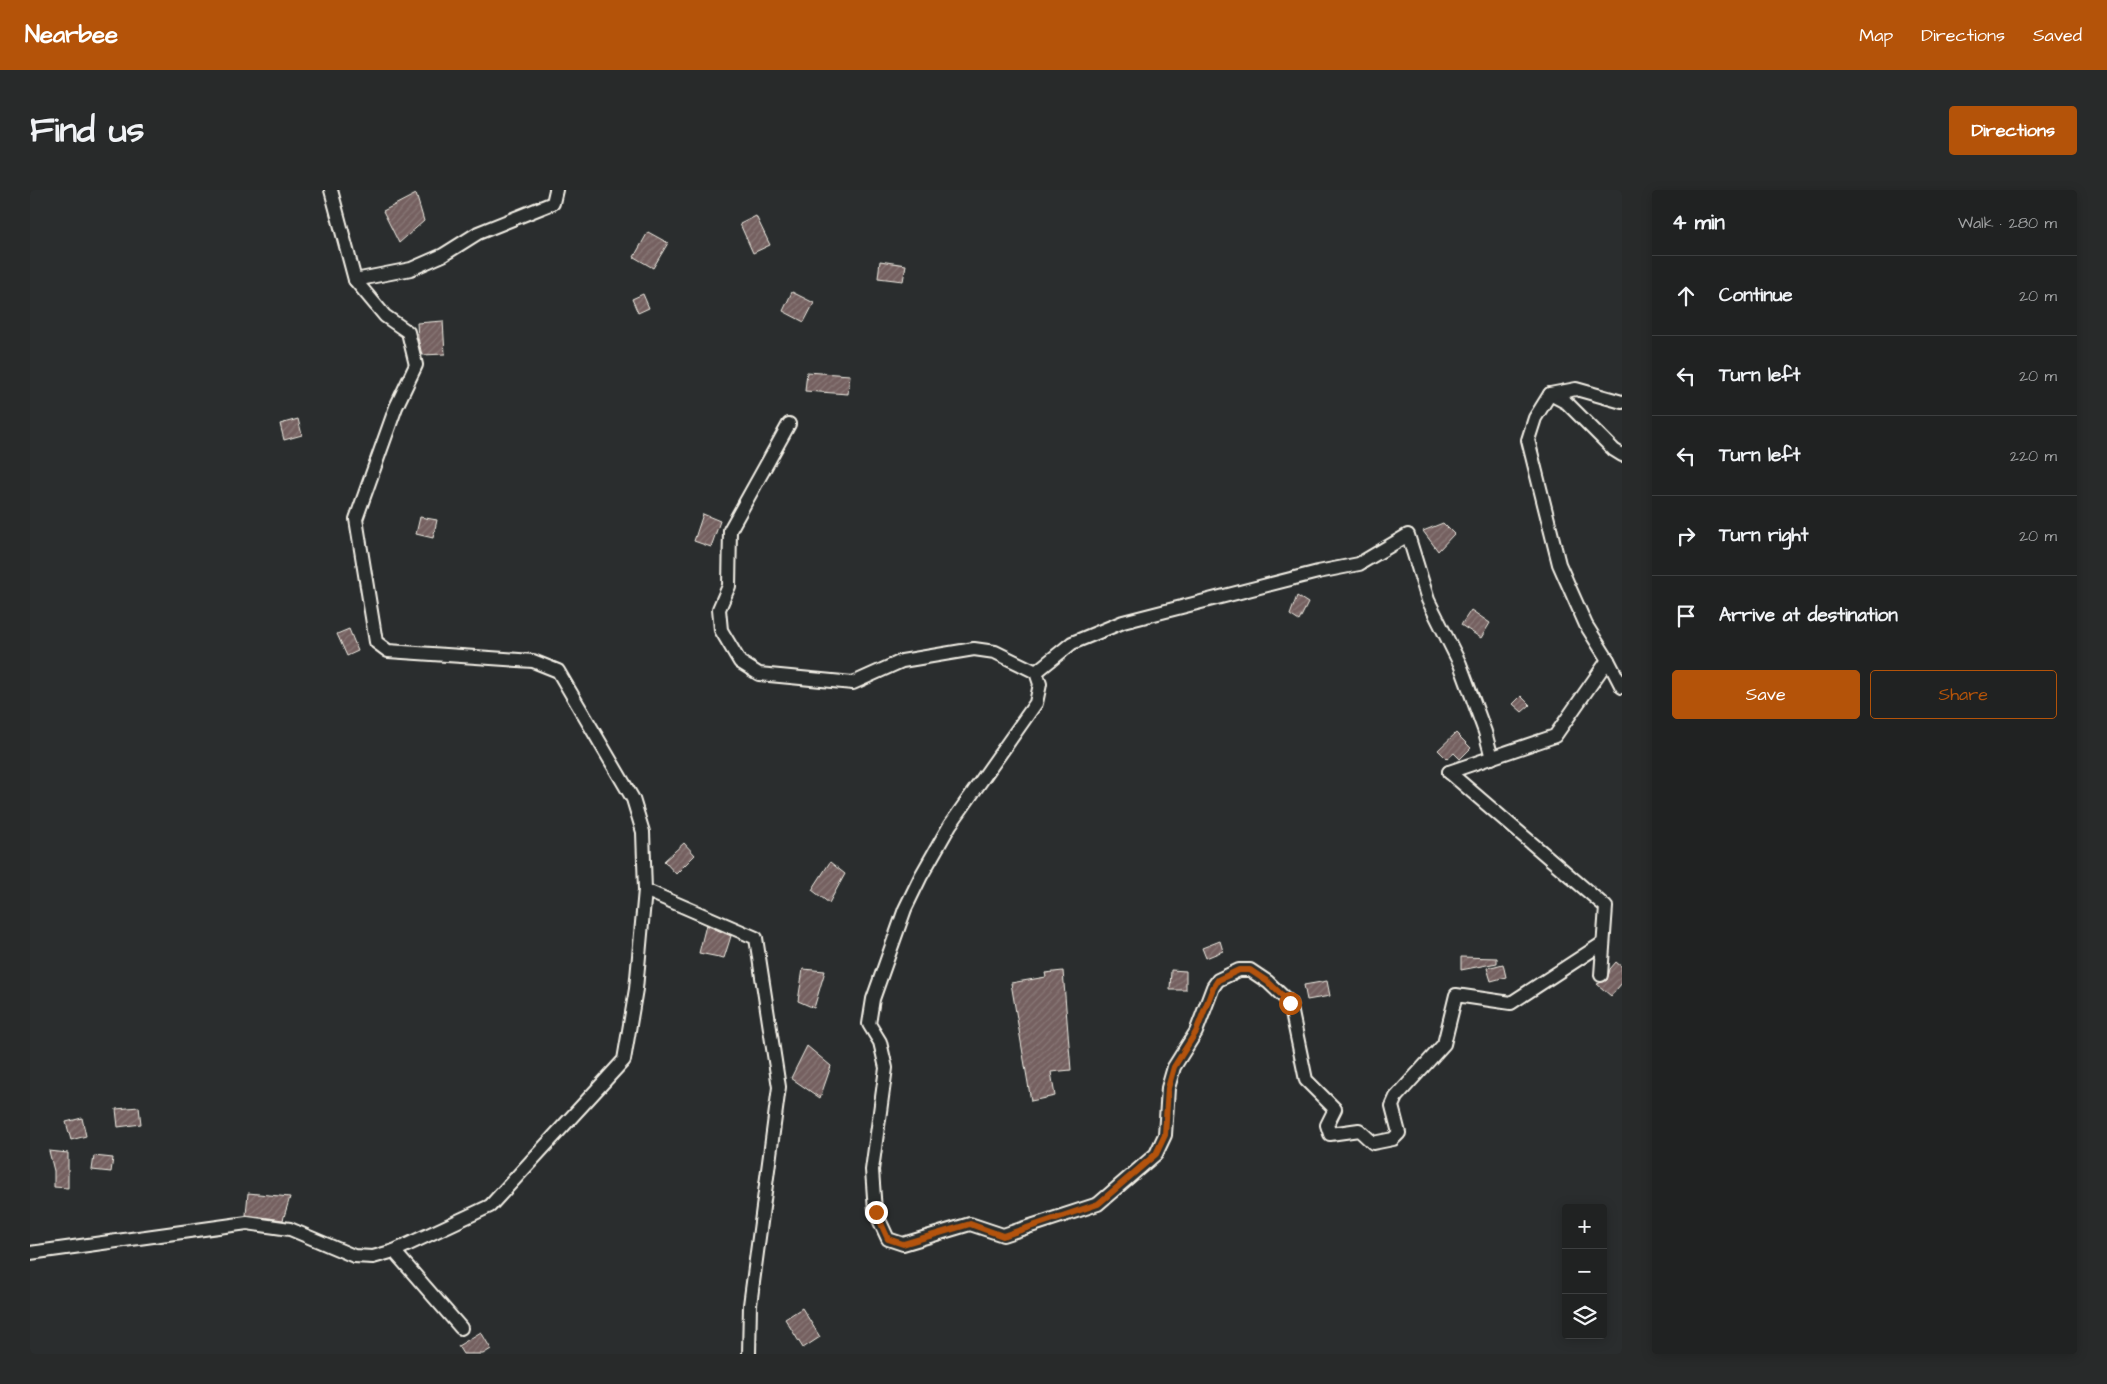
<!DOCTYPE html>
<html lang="en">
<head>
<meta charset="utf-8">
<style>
	body { margin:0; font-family:"Architects Daughter",sans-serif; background:#282a2a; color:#f1f3f6 }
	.controls { position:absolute; right:15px; bottom:15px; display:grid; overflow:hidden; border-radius:5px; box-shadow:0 2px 12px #0003 }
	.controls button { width:45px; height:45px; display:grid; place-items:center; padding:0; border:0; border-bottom:1px solid #3d3f40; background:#202222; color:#f1f3f6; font:25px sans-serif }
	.stop { position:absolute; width:15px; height:15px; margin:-11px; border:4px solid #b45309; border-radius:50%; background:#fff }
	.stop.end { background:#b45309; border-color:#fff; box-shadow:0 1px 5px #0008 }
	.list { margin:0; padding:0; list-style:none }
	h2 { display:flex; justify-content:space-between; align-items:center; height:65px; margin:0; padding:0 20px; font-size:21px }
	h2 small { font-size:16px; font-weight:400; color:#a2a4a5 }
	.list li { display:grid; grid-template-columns:32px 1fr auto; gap:15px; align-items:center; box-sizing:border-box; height:80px; padding:0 20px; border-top:1px solid #3d3f40 }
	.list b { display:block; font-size:19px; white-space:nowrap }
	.list em { font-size:16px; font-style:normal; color:#a2a4a5 }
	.actions { display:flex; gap:10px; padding:15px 20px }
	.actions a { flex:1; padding:11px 0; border:1px solid #b45309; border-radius:5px; text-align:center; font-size:18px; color:#b45309 }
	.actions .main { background:#b45309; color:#fff }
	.icon { flex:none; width:28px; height:28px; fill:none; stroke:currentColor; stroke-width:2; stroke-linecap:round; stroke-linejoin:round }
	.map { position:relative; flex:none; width:1592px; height:1164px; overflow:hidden; border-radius:5px }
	header { display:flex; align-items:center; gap:30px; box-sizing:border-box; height:70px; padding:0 25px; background:#b45309; color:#fff }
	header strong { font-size:24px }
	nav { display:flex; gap:28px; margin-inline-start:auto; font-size:18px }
	.intro { display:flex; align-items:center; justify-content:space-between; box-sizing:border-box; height:120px; padding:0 30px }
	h1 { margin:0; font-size:35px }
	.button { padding:12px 22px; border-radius:5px; background:#b45309; color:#fff; font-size:18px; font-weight:700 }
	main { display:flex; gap:30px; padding:0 30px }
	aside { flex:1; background:#202222; border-radius:5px; box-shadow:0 2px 12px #0003 }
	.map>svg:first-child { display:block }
	.building { fill:url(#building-hatch); stroke:#f4f1e8 }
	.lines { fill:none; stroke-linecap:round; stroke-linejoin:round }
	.minor-casing { stroke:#f4f1e8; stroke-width:16 }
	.minor { stroke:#2a2d2e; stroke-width:12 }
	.route { stroke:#b45309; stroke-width:6 }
</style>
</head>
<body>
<header>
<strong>Nearbee</strong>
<nav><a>Map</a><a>Directions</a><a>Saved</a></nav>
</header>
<div class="intro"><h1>Find us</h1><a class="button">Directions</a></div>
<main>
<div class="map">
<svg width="1592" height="1164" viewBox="0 0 1592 1164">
	<defs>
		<pattern id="building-hatch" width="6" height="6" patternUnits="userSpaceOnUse" patternTransform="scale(1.25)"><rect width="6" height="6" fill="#756160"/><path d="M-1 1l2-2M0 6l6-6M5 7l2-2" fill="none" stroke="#897877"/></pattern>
	</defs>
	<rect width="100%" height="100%" fill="#2a2d2e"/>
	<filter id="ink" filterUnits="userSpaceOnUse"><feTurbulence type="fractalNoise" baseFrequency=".02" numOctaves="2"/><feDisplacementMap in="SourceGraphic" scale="10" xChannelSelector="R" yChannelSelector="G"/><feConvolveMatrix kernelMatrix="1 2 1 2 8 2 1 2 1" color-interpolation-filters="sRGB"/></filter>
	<g filter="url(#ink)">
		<g class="building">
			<polygon points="386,4 394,31 369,53 353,21"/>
			<polygon points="726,26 740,55 723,63 710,34"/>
			<polygon points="618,42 638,53 623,78 604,67"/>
			<polygon points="850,71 876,75 873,91 848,88"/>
			<polygon points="762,102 784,113 774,132 753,121"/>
			<polygon points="613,104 619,118 608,123 602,109"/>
			<polygon points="413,131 415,164 392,165 388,148 387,133"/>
			<polygon points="777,182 820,185 818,204 775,201"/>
			<polygon points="268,229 272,245 254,250 250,234"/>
			<polygon points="673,324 690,331 681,357 664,351"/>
			<polygon points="390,327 407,330 403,348 386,344"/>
			<polygon points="1413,333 1424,344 1408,361 1393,341"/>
			<polygon points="1267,406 1278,413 1269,431 1260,425"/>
			<polygon points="1441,420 1460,433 1451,448 1431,435"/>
			<polygon points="319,439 328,461 317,466 307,444"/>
			<polygon points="1491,506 1500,515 1492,522 1483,514"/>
			<polygon points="1426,543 1441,558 1430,569 1424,563 1417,569 1408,560"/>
			<polygon points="654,653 665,665 646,684 634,671"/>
			<polygon points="800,672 815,684 799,713 782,700"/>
			<polygon points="676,735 701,746 694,768 669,763"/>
			<polygon points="1190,751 1193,761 1176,768 1172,758"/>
			<polygon points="1431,767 1467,768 1467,773 1431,780"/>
			<polygon points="1586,772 1592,777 1592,793 1581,806 1567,794 1577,790 1580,779"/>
			<polygon points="1473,774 1476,787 1461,791 1457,778"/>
			<polygon points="773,779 795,781 784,818 768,811"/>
			<polygon points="1141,780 1156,781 1156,800 1140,800"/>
			<polygon points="1033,781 1041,880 1021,882 1025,906 1001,911 981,793 1016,787 1015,783"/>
			<polygon points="1297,791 1300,806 1277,810 1274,795"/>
			<polygon points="777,856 801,876 790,908 761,888"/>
			<polygon points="109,917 111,934 88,937 86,919"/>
			<polygon points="52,928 56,946 41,950 36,932"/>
			<polygon points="19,961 38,963 38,998 24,997 24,981"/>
			<polygon points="64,966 83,968 81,982 62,980"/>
			<polygon points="218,1003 260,1007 253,1030 216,1025"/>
			<polygon points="772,1118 790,1147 773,1158 755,1129"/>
			<polygon points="451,1142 461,1159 453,1164 433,1164 428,1156"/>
		</g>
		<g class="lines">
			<g class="minor-casing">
				<g id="minor">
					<polyline points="325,90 381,79 413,65 448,43 523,13 526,0"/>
					<polyline points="1520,204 1537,213 1584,260 1592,265"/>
					<polyline points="759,234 700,340 699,396 689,419 691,440 710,472 729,484 823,493 872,471 944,459 965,462 1006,482 1010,494 1006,513 920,635 891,686 875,719 843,809 839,834 850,852 856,878 842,980 845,1021 858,1049 873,1054 940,1034 973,1045 1068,1014 1126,964 1135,945 1138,898 1144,877 1166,842 1183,797 1188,790 1209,780 1220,780 1238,792 1260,813 1276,890 1305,919 1297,935 1300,944 1329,940 1343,953 1363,949 1369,943 1362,916 1366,907 1414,854 1426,805 1481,813 1573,753"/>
					<polyline points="1578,470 1556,435 1529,374 1498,250 1505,228 1520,204 1546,199 1592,212"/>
					<polyline points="1006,482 1042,453 1093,432 1288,382 1329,374 1378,345 1398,410 1430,474 1455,542 1462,568"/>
					<polyline points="1419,582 1576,717 1571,785"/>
					<polyline points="1419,582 1525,546 1578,470 1592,497"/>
					<polyline points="615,700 726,748 749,897 720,1115 719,1164"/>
					<polyline points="364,1061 431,1138"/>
					<polyline points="0,1063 217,1033 260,1039 324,1066 343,1067 364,1061 460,1016 594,870 606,799 615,700 613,642 603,609 528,481 503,471 358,461 346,452 326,329 366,217 386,175 378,142 355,126 325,90 301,0"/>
				</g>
			</g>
			<use href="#minor" class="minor"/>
		</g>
	</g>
	<g class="lines" filter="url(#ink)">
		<polyline class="route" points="846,1022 858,1049 873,1054 940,1034 973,1046 1068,1014 1126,964 1135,945 1138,898 1144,877 1166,842 1183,798 1188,790 1209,780 1220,780 1238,792 1260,813"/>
	</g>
</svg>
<div class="controls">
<button>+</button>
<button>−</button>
<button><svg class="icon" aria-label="layers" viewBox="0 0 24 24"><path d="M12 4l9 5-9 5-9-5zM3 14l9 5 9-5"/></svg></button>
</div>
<div class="stop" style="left:1260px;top:813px"></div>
<div class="stop end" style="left:846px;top:1022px"></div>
</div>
<aside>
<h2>4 min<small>Walk · 280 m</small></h2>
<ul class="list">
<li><svg class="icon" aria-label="ahead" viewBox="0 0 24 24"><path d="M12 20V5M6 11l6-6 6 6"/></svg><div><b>Continue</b></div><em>20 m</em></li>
<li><svg class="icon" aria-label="left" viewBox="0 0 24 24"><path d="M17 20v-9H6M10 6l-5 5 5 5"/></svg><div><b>Turn left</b></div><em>20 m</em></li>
<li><svg class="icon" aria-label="left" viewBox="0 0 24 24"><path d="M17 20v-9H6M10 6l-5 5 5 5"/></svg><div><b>Turn left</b></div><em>220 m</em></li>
<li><svg class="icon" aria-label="right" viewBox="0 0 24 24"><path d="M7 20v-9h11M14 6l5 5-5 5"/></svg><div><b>Turn right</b></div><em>20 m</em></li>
<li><svg class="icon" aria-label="arrive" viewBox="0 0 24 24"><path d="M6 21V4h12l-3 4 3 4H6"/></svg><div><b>Arrive at destination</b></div></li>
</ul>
<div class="actions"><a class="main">Save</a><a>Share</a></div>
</aside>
</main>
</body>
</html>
